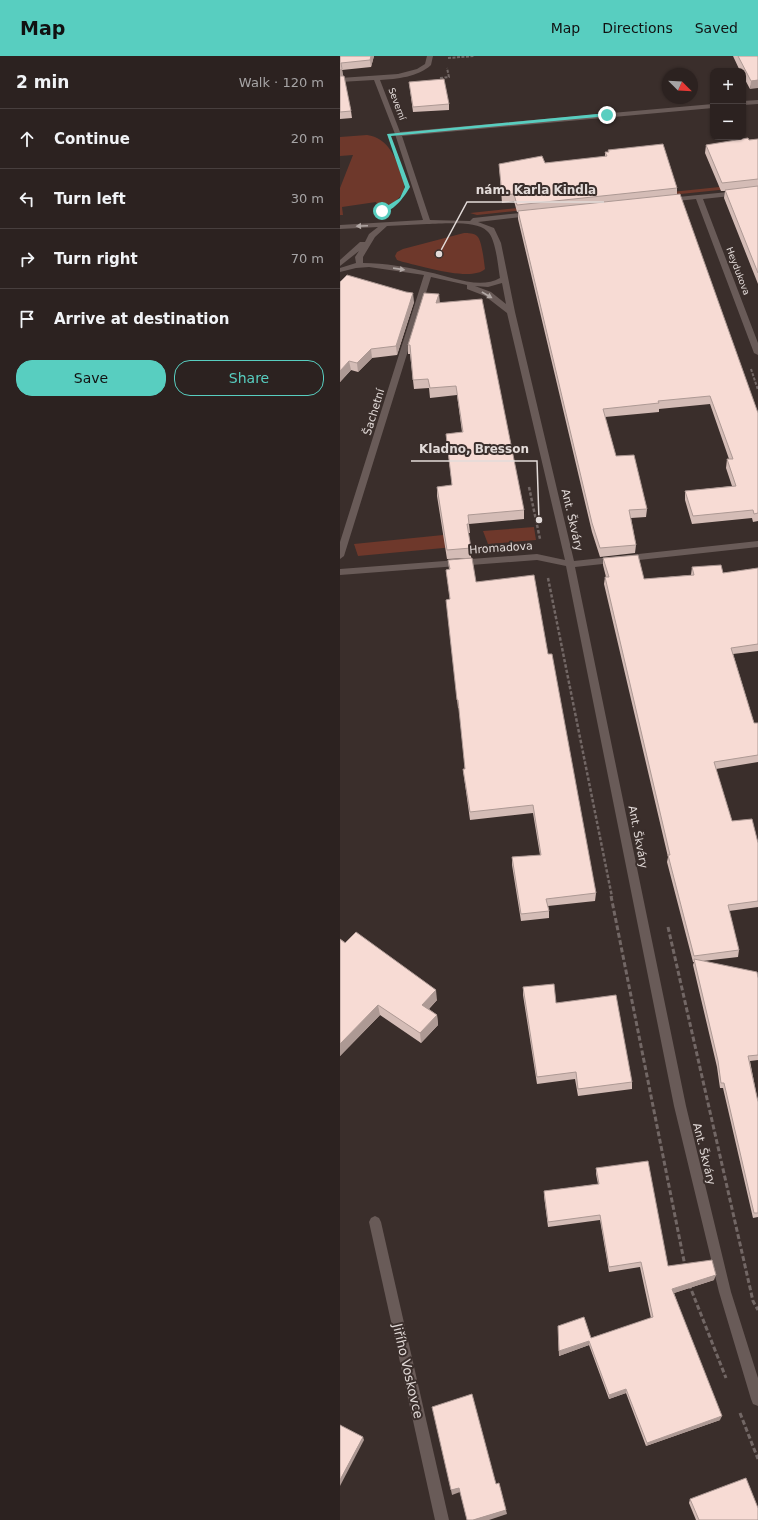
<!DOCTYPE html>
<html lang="en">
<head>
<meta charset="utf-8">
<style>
	body { margin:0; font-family:"DejaVu Sans",sans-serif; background:#342a29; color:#f1f3f6 }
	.controls { position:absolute; right:12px; top:12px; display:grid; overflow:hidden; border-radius:8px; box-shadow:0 1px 3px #0004 }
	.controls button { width:36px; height:36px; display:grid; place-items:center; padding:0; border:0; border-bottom:1px solid #483f3e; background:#2c2220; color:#f1f3f6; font:20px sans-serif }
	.compass { position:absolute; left:322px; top:12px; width:36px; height:36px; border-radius:50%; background:#2c2220; box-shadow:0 1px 3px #0004; rotate:114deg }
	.stop { position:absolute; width:12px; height:12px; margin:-9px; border:3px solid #58cec0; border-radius:50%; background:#fff }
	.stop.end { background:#58cec0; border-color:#fff; box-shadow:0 1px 4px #0008 }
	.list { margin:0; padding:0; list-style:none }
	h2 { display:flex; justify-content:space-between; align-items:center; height:52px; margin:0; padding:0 16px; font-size:17px }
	h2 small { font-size:13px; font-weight:400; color:#a6a4a5 }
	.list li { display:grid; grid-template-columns:26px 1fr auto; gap:12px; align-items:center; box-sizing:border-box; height:60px; padding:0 16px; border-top:1px solid #483f3e }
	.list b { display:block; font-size:15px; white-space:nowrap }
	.list em { font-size:13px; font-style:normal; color:#a6a4a5 }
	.actions { display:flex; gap:8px; padding:12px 16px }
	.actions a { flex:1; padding:9px 0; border:1px solid #58cec0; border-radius:16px; text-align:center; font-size:14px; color:#58cec0 }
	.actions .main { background:#58cec0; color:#111 }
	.icon { flex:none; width:22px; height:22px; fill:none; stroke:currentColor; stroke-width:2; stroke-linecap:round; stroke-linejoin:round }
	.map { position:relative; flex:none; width:418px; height:1464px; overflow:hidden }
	header { display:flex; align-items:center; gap:24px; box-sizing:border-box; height:56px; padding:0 20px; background:#58cec0; color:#111 }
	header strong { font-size:19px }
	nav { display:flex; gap:22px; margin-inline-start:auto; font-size:14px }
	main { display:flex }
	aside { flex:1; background:#2c2220 }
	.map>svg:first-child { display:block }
	.green { fill:#6e382b }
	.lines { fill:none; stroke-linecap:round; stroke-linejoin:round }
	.path-far2 { stroke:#726765; stroke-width:2; stroke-dasharray:3 1.5; stroke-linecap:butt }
	.path-far1 { stroke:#726765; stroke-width:2.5; stroke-dasharray:3.5 2; stroke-linecap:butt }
	.path { stroke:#726765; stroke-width:3; stroke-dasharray:5 2.5; stroke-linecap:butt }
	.minor { fill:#695b58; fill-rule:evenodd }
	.wall { fill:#d4bcb6 }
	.shaded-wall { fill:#ad9994 }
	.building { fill:#f7dbd4; stroke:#ad9994 }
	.oneway { fill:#b2a8a5 }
	.route { fill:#58cec0 }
	.labels { text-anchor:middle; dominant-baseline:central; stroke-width:4; stroke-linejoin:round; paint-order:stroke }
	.far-street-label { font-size:9px; fill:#e3dbd9; stroke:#3a2e2b }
	.street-label { font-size:11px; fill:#e3dbd9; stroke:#3a2e2b }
	.near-street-label { font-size:13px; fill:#e3dbd9; stroke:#3a2e2b }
	.leader { fill:none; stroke:#e3dbd9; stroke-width:1.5 }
	.callout-dot { fill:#e3dbd9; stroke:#3a2e2b; stroke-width:1.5 }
	.callout-label { font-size:12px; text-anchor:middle; font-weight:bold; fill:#e3dbd9; stroke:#3a2e2b; stroke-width:4; stroke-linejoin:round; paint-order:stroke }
</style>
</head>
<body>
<header>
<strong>Map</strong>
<nav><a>Map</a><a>Directions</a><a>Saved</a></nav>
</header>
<main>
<aside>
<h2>2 min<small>Walk · 120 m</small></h2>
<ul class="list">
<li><svg class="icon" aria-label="ahead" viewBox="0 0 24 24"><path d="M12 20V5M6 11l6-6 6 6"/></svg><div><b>Continue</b></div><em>20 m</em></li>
<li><svg class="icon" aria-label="left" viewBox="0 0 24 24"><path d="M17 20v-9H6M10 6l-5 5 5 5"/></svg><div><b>Turn left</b></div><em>30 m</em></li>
<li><svg class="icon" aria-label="right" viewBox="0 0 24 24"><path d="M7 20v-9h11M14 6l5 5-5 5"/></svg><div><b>Turn right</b></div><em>70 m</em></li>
<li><svg class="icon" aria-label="arrive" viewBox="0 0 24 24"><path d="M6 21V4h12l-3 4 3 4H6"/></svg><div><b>Arrive at destination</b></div></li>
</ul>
<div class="actions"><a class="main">Save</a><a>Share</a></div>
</aside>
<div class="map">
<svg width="418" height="1464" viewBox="0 0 418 1464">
	<rect width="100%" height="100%" fill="#3a2e2b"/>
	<g class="green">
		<path d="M27,79C48,82 56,101 61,119C63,124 65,129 64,134C59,145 50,150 39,154L36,146L2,151L3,159H0V132L13,99L0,100V81Z"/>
		<polygon points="418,127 418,130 137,159 130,157"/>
		<path d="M124,177C128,177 134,177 137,180C142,184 144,206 145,213C132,226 81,210 63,206L57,204L55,200L57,196L63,193Z"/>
		<polygon points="194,471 196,484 148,488 143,475"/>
		<polygon points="113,478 114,491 18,500 14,488"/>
	</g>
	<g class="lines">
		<g class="path-far2">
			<polyline points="108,2 135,0"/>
			<polyline points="100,22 109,21 107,12"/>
			<polyline points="411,313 418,334"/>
		</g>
		<g class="path-far1">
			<polyline points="189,431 200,483"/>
			<polyline points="208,522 272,841"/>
		</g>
		<g class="path">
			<polyline points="271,840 345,1210"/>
			<polyline points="328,871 413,1245 418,1254"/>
			<polyline points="349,1228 386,1322"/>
			<polyline points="400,1357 418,1403"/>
		</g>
		<g class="minor">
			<path d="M87,0H93L91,9C78,21 57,23 40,24L60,76L373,48V52L62,80L90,164L130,165L133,162L190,156L193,158L190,160L138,166L154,172L161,187L175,256L234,505L418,485V491L235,511L346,1050L391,1236L418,1322V1350L413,1348L411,1343L379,1236L334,1050L226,510L197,504L0,519V513L197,498L225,504L167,257L145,240L127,233V229L91,221L4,500L0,503V486L84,219L29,211L16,212L0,216V212L16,207L15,201L19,195L0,210V204L20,186H25L29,178L38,171L0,173V169L83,164L55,78L34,24L0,26V22L58,18L77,13L85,8ZM87,168C102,168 136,164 147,175C156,182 158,211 160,222C139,234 110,220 88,216C67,211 45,207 23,207V201L35,181L47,170ZM162,227L166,248L151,236L135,230L148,231Z"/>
			<polygon points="418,44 418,48 403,49 403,45"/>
			<polygon points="418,133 418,137 363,143 418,287 418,299 414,297 356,143 328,146 325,144 328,142"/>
			<polygon points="35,1160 39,1162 41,1166 109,1464 95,1464 29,1166 31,1162"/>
		</g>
	</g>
	<g class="wall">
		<polygon points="0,0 34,0 31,11 2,14 3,20 11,55 12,62 0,63"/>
		<polygon points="393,0 418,0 410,33 403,20 403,15 400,15"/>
		<polygon points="69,26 109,48 109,54 73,56"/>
		<polygon points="418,83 418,228 384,142 385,135 381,135 365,97 366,89"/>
		<polygon points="268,94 337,132 337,138 418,357 418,465 413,466 412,462 352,468 345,444 345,435 392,430 386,412 387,403 389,403 370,348 319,353 319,356 265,361 276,400 307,453 306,461 291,462 296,489 295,497 260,501 252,476 178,163 178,156 177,156 174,145 162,147 159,108 205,107 265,101 265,96 268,96"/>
		<polygon points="0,226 74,246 57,299 32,302 18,316 11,314 0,326"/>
		<polygon points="100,247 184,454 184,463 129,468 130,477 128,477 131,492 131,502 107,503 97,440 97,431 112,429 106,378 122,376 117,339 90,342 89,332 74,333 70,298 68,298 68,289"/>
		<polygon points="263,502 304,523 351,519 352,511 383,517 418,512 418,595 393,598 414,667 418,667 418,706 376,713 392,765 418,787 418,851 389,855 399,894 398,901 363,905 418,922 418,1004 410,1005 418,1046 418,1161 413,1162 383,1032 380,1032 377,1011 353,909 354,906 353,906 327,806 328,801 264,528 265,521 266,521 263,509"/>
		<polygon points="108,504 136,526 208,598 256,837 255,845 208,850 209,855 209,862 181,865 172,809 172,801 200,799 193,757 130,764 124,721 123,713 125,713 119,652 118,652 107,552 110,543 106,514 109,513"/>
		<polygon points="0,883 97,944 89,953 97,959 98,969 81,987 40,959 0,1000"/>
		<polygon points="183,931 216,947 292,1026 292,1033 238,1040 235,1023 197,1028 183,939"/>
		<polygon points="256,1112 328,1210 374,1224 334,1237 380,1364 306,1390 286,1337 269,1343 249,1289 219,1300 218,1270 251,1282 311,1262 300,1211 269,1216 260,1164 208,1171 204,1140 204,1135 258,1128 256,1118"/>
		<polygon points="350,1443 418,1464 356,1464 349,1447"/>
	</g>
	<g class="shaded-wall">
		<polygon points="31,0 34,0 31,11 30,4"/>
		<polygon points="2,13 3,20 0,21 0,14"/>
		<polygon points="418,24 418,32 410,33 411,25"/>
		<polygon points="73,237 74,246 57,299 56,290"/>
		<polygon points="99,238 100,247 96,247"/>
		<polygon points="31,293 32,302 18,316 17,307"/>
		<polygon points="9,305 11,314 0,326 0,315"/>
		<polygon points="96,934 97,944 83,959 82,949"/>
		<polygon points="38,949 40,959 0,1000 0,988"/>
		<polygon points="97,959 98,969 81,987 80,977"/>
		<polygon points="376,1219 374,1224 331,1238 332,1233"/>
		<polygon points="249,1285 249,1289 219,1300 219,1295"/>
		<polygon points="286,1333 286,1337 269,1343 269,1339"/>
		<polygon points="382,1360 380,1364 306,1390 307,1387"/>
		<polygon points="23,1381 24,1384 0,1430 0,1424"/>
		<polygon points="119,1432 120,1436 112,1439 111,1434"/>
		<polygon points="166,1454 167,1458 149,1464 133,1464"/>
	</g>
	<g class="building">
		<polygon points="0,0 31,0 30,4 1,7 2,13 0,14"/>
		<polygon points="398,0 418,0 418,24 411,25"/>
		<polygon points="0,20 4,20 11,55 0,56"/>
		<polygon points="104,23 109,48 73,51 69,26"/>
		<polygon points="408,82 409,84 418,83 418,123 382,127 366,89"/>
		<polygon points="323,88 337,132 177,149 174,138 162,139 159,108 202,100 205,107 267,100 265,96 269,96 268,94"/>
		<polygon points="418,130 418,217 385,134"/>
		<polygon points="340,138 418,357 418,457 414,458 413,454 353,460 345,435 396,430 387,403 393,403 370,340 318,345 319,347 263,353 276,400 294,399 307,453 289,454 296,489 260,492 252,467 178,155"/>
		<polygon points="7,219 66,236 73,237 56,290 31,293 17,307 9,305 0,315 0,226"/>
		<polygon points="84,237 99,238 96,247 142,243 184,454 128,459 129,468 127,468 131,492 107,494 97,431 112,429 106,378 123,376 116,330 90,332 88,323 73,324 70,289 68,289"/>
		<polygon points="298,499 304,523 354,519 352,511 381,509 383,517 418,512 418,588 391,592 414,667 418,667 418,699 374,706 392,765 412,763 418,787 418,845 388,849 399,894 354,900 328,799 330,799 265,521 269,521 263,502"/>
		<polygon points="132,502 136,526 194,519 208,598 212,598 256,837 206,843 209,855 181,858 172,801 201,799 193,749 130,756 123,713 125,713 118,644 117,644 106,544 110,543 106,514 110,513 108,504"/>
		<polygon points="16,876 96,934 82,949 97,959 80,977 38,949 0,988 0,883 5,887"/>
		<polygon points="354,903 417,916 418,922 418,999 408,1000 418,1046 418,1157 414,1157 384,1027 381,1027 378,1005"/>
		<polygon points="214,928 216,947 276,939 292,1026 238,1033 236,1016 197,1021 183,931"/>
		<polygon points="308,1105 328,1210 372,1204 376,1219 332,1233 382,1360 307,1387 286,1333 269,1339 249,1285 219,1295 218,1270 244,1261 251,1282 313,1261 301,1206 269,1211 260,1159 208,1166 204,1135 259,1128 256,1112"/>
		<polygon points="132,1338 156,1428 159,1427 166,1454 133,1464 127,1464 119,1432 111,1434 92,1351"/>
		<polygon points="0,1369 23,1381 0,1424"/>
		<polygon points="406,1422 418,1452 418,1464 359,1464 350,1443"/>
	</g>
	<defs><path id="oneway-solid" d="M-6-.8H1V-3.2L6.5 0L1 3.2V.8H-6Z"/></defs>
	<g class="oneway">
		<use href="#oneway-solid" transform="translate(22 170) rotate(177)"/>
		<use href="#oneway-solid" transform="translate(59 213) rotate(8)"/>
		<use href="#oneway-solid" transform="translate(147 239) rotate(30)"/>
	</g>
	<path class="route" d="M267,57L268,60L51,80L70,131C65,140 51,160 39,155L60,142L65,131L47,78Z"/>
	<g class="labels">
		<g class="far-street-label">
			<text transform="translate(57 48) rotate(69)">Severní</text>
			<text transform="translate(398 215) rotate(69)">Heydukova</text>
		</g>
		<g class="street-label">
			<text transform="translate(34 356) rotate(-73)">Šachetní</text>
			<text transform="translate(232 464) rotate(77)">Ant. Škváry</text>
			<text transform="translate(161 492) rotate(-4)">Hromadova</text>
			<text transform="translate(298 781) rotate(79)">Ant. Škváry</text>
			<text transform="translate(364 1098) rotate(76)">Ant. Škváry</text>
		</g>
		<g class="near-street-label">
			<text transform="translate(68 1315) rotate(77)">Jiřího Voskovce</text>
		</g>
	</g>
	<path class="leader" d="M99 198L127 146H264M199 464L197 405H71"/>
	<g class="callout-dot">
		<circle cx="99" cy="198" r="4"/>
		<circle cx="199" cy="464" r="4"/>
	</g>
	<g class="callout-label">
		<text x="196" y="138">nám. Karla Kindla</text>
		<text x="134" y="397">Kladno, Bresson</text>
	</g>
</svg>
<div class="controls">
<button>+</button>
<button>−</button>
</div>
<svg class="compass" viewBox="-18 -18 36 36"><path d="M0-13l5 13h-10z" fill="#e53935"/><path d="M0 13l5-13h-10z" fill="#a6a4a5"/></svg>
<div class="stop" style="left:42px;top:155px"></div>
<div class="stop end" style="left:267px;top:59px"></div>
</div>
</main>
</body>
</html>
